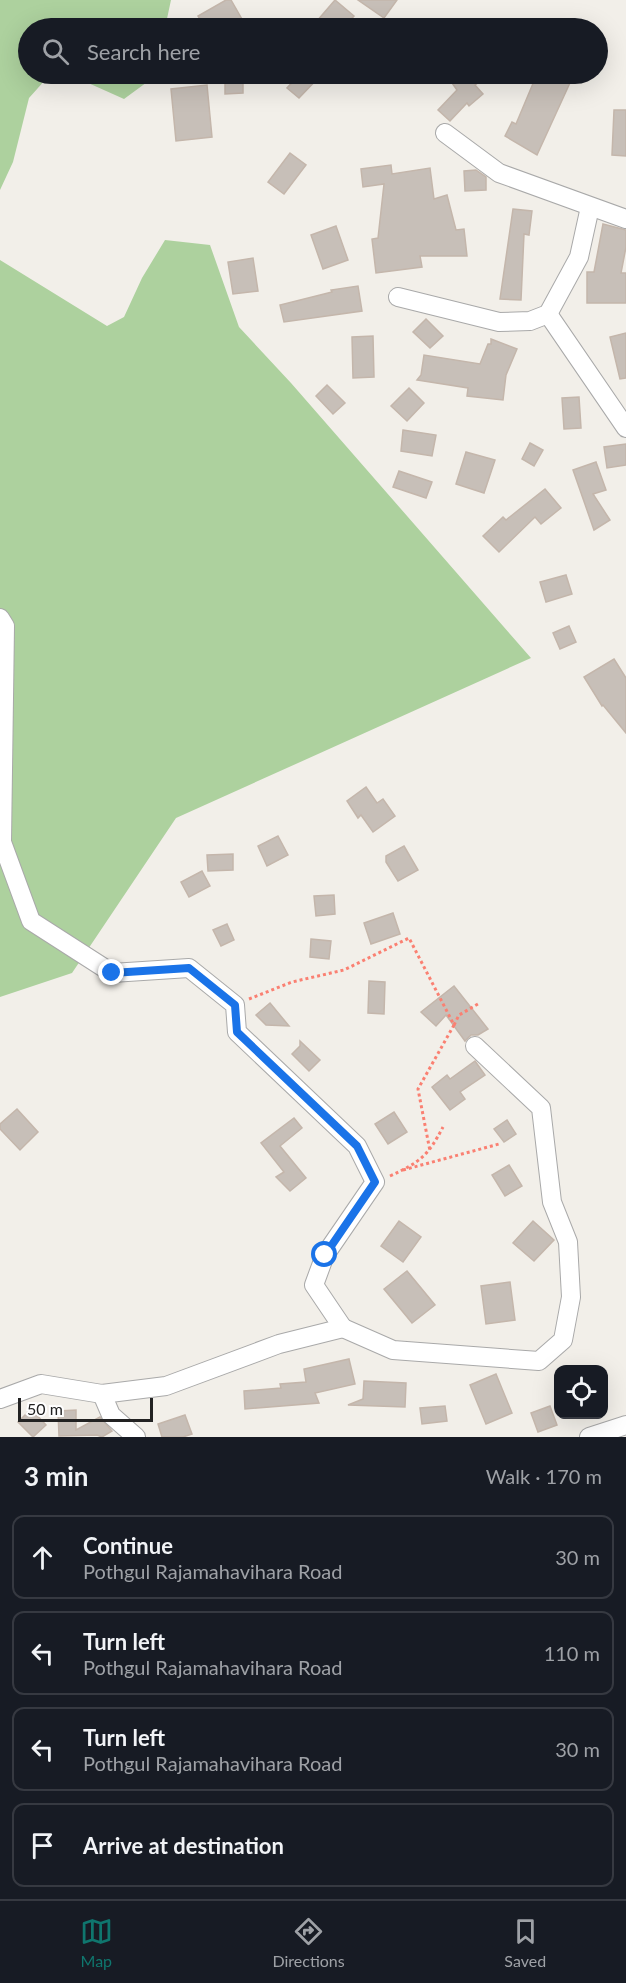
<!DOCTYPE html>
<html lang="en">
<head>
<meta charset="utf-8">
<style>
	body { margin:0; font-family:Lato,sans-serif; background:#242831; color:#f1f3f6 }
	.controls { position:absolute; right:18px; bottom:18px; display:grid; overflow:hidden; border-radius:12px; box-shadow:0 6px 24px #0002 }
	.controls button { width:54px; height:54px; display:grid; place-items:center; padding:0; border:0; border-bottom:2px solid #363941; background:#171b24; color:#f1f3f6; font:30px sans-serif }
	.scale { position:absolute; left:18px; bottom:15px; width:135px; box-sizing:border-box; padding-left:6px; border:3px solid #222; border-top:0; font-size:16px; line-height:21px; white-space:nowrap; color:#222; -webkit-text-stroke:4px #fff; paint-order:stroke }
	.stop { position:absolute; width:18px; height:18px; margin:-14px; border:4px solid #1a73e8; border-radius:50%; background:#fff }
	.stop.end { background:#1a73e8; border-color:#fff; box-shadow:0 2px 6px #0008 }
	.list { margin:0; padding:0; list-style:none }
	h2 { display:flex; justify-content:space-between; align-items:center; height:78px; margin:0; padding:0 24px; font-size:26px }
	h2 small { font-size:20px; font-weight:400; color:#9ea1a6 }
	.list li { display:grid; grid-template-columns:39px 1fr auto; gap:18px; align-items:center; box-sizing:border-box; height:84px; margin:0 12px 12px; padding:0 12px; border:2px solid #363941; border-radius:12px }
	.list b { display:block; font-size:22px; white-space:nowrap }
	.list p { margin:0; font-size:20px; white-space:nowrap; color:#9ea1a6 }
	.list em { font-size:20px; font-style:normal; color:#9ea1a6 }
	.icon { flex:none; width:33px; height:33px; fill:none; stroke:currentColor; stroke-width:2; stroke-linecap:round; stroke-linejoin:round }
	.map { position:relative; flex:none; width:626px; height:1437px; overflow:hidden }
	.search { position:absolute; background:#171b24; box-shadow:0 6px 24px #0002; left:18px; right:18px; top:18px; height:66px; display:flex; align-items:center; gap:15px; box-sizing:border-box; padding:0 21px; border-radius:33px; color:#9ea1a6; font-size:22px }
	.sheet { height:462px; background:#171b24 }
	nav { display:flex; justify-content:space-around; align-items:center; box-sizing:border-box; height:84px; border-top:2px solid #363941; background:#171b24; font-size:16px; color:#9ea1a6 }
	nav a { display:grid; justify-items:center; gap:3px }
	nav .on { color:#0f766e }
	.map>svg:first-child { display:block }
	.forest { fill:#add19e }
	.building { fill:#c7bfb8; stroke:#c4b6ab; stroke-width:1.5 }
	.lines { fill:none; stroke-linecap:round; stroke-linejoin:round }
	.street-casing { stroke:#a9a9a9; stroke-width:20 }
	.path { stroke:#fa8072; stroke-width:3; stroke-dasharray:3 3; stroke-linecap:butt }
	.street { stroke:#fff; stroke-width:18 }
	.route { stroke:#1a73e8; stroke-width:8 }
</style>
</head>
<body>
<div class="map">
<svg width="626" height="1437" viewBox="0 0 626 1437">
	<rect width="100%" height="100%" fill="#f2efe9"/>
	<g class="forest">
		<polygon points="0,0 171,0 165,28 28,28 28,74 155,74 154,77 124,99 86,82 46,79 29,98 13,162 0,190"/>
		<polygon points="165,240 210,245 239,327 291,383 531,658 176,818 72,973 0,997 0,260 107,326 124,317 142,278"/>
	</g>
	<g class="building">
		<polygon points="226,0 231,0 243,21 230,28 205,28 198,16"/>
		<polygon points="335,0 354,16 343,28 326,28 317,21"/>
		<polygon points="358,0 397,0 384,18"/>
		<polygon points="225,74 243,74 243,93 225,94"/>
		<polygon points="300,74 322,74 299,98 287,88"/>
		<polygon points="465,74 490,74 475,85 483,94 469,106 467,103 450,121 438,110 457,90 452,83"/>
		<polygon points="537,74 574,74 537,155 505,136 512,122 516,124"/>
		<polygon points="207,85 212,137 176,141 171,89"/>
		<polygon points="614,110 626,110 626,156 612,155"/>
		<polygon points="290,153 306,165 284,194 268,182"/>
		<polygon points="391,165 392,174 430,168 434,199 447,195 456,230 464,229 467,256 420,256 422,267 376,273 372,239 378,238 384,184 363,187 361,169"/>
		<polygon points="476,170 486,177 486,190 465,191 464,171"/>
		<polygon points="513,209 532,211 529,235 524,234 521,300 500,299"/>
		<polygon points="603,224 626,230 626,247 621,273 626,273 626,303 587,303 587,272 594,272"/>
		<polygon points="336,226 348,260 323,269 311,235"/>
		<polygon points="253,258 258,291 233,294 228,262"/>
		<polygon points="358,286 362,311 284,322 280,305 332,292 331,290"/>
		<polygon points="426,319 443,336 430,348 413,332"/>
		<polygon points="626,333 626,378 620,379 610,337"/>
		<polygon points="373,336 374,377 353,378 352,337"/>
		<polygon points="491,339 517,349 506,375 503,400 467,396 468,388 417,380 421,375 424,355 480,364 488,344 491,344"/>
		<polygon points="327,385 345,403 333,414 316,396"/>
		<polygon points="409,388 424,403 407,421 391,406"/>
		<polygon points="579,397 581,428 564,429 562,398"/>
		<polygon points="403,430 436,435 432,456 401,451"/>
		<polygon points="530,443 543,450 534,466 522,459"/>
		<polygon points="626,444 626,465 607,468 604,447"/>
		<polygon points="466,452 495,460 484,493 456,484"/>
		<polygon points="596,462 606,490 593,494 610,520 594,530 573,470"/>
		<polygon points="399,471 432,482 426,498 393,487"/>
		<polygon points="545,489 561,508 541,524 535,517 499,552 483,536 503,517 506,520"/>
		<polygon points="566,575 572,594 546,602 540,582"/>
		<polygon points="569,626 576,642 560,649 553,633"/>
		<polygon points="614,659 626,678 626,733 603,705 602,706 584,677"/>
		<polygon points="366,787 377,803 383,799 395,816 373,832 361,815 358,818 347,801"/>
		<polygon points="278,836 288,855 267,866 258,846"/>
		<polygon points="404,846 418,870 398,881 386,862 386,856"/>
		<polygon points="233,854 233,870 208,871 207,855"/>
		<polygon points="202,871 210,886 189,897 181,882"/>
		<polygon points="334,895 335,914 316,916 314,896"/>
		<polygon points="393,913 400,934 371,944 364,923"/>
		<polygon points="227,924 234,940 221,946 213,930"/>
		<polygon points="311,939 331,941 329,959 310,957"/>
		<polygon points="369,981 385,982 384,1014 368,1013"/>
		<polygon points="454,986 488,1029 478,1035 471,1035 465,1041 446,1015 436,1026 421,1012"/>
		<polygon points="270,1003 289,1026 266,1025 256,1015"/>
		<polygon points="300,1041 320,1060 309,1071 292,1054 300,1046"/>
		<polygon points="475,1061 485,1075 460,1092 465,1099 450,1110 432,1087 447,1075 450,1079"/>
		<polygon points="17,1109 38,1132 20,1150 0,1129 0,1124"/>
		<polygon points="394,1112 407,1132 388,1144 375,1124"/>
		<polygon points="294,1118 302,1128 280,1146 306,1178 290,1191 276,1177 284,1172 261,1143"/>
		<polygon points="507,1120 516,1134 504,1142 494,1129"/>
		<polygon points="509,1165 522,1186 505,1196 492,1175"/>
		<polygon points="399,1221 421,1237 403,1262 381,1246"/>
		<polygon points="533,1221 554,1240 534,1261 513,1243"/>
		<polygon points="407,1271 435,1305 412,1323 384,1289"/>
		<polygon points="510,1282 515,1320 486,1324 481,1286"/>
		<polygon points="349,1359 355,1384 315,1393 319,1403 245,1409 244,1391 281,1388 280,1384 306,1382 304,1369"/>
		<polygon points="496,1374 512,1413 486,1424 470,1385"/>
		<polygon points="364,1381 406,1383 405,1407 348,1405 363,1399"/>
		<polygon points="445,1406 447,1421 422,1424 420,1408"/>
		<polygon points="550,1406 557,1425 538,1432 531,1413"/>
		<polygon points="31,1409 46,1425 33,1437 18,1422"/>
		<polygon points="76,1410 76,1430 100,1417 112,1431 102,1437 97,1435 59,1436 58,1411"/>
		<polygon points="185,1415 192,1434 183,1437 162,1437 158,1424"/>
	</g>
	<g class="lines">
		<g class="street-casing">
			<g id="street">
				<polyline points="445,133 499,173 626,219"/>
				<polyline points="398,297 499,322 530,321 548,314 579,257 590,207"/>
				<polyline points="548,314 626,428"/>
				<polyline points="0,618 5,626 2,842 31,921 112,973 189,968 235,1005 237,1032 357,1146 375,1182 325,1255 314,1285 343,1328"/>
				<polyline points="343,1328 393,1350 539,1361 563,1340 571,1297 568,1242 552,1202 541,1108 475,1046"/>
				<polyline points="102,1394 111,1415 136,1437"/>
				<polyline points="0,1399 41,1384 102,1394 166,1386 279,1344 343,1328"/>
				<polyline points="589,1437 626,1425"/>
			</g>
		</g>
		<g class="path">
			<polyline points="249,999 292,982 344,970 409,938 454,1025 418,1089 430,1151"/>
			<polyline points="454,1025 459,1015 478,1004"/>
			<polyline points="403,1170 499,1144"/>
			<path d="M390,1176C420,1162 428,1156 443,1127"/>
		</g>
		<use href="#street" class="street"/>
	</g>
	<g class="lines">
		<polyline class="route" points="112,973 189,968 235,1005 237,1032 357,1146 375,1182 325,1255"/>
	</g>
</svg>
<div class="controls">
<button><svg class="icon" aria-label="locate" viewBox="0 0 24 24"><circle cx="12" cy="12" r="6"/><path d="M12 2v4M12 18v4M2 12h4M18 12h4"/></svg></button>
</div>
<div class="scale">50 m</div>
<div class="stop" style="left:325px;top:1255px"></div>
<div class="stop end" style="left:112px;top:973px"></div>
<div class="search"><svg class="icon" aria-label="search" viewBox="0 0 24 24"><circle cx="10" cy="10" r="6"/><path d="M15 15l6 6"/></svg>Search here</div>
</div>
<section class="sheet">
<h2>3 min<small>Walk · 170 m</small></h2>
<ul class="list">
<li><svg class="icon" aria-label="ahead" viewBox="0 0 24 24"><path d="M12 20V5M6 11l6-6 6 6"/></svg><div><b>Continue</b><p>Pothgul Rajamahavihara Road</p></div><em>30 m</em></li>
<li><svg class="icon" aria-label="left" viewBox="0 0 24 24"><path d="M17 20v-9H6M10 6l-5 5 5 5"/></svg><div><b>Turn left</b><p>Pothgul Rajamahavihara Road</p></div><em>110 m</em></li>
<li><svg class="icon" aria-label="left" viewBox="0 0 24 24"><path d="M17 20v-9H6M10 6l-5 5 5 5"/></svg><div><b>Turn left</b><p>Pothgul Rajamahavihara Road</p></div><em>30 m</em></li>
<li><svg class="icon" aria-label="arrive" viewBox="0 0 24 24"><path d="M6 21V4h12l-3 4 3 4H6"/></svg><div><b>Arrive at destination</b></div></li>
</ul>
</section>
<nav>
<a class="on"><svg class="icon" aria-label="map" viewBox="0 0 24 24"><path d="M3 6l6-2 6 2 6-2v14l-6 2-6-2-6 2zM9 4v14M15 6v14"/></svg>Map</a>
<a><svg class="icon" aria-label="directions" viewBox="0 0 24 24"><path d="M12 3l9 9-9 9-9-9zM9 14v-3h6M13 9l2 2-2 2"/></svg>Directions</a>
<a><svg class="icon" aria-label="saved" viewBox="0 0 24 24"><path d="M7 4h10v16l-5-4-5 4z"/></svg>Saved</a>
</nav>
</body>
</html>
